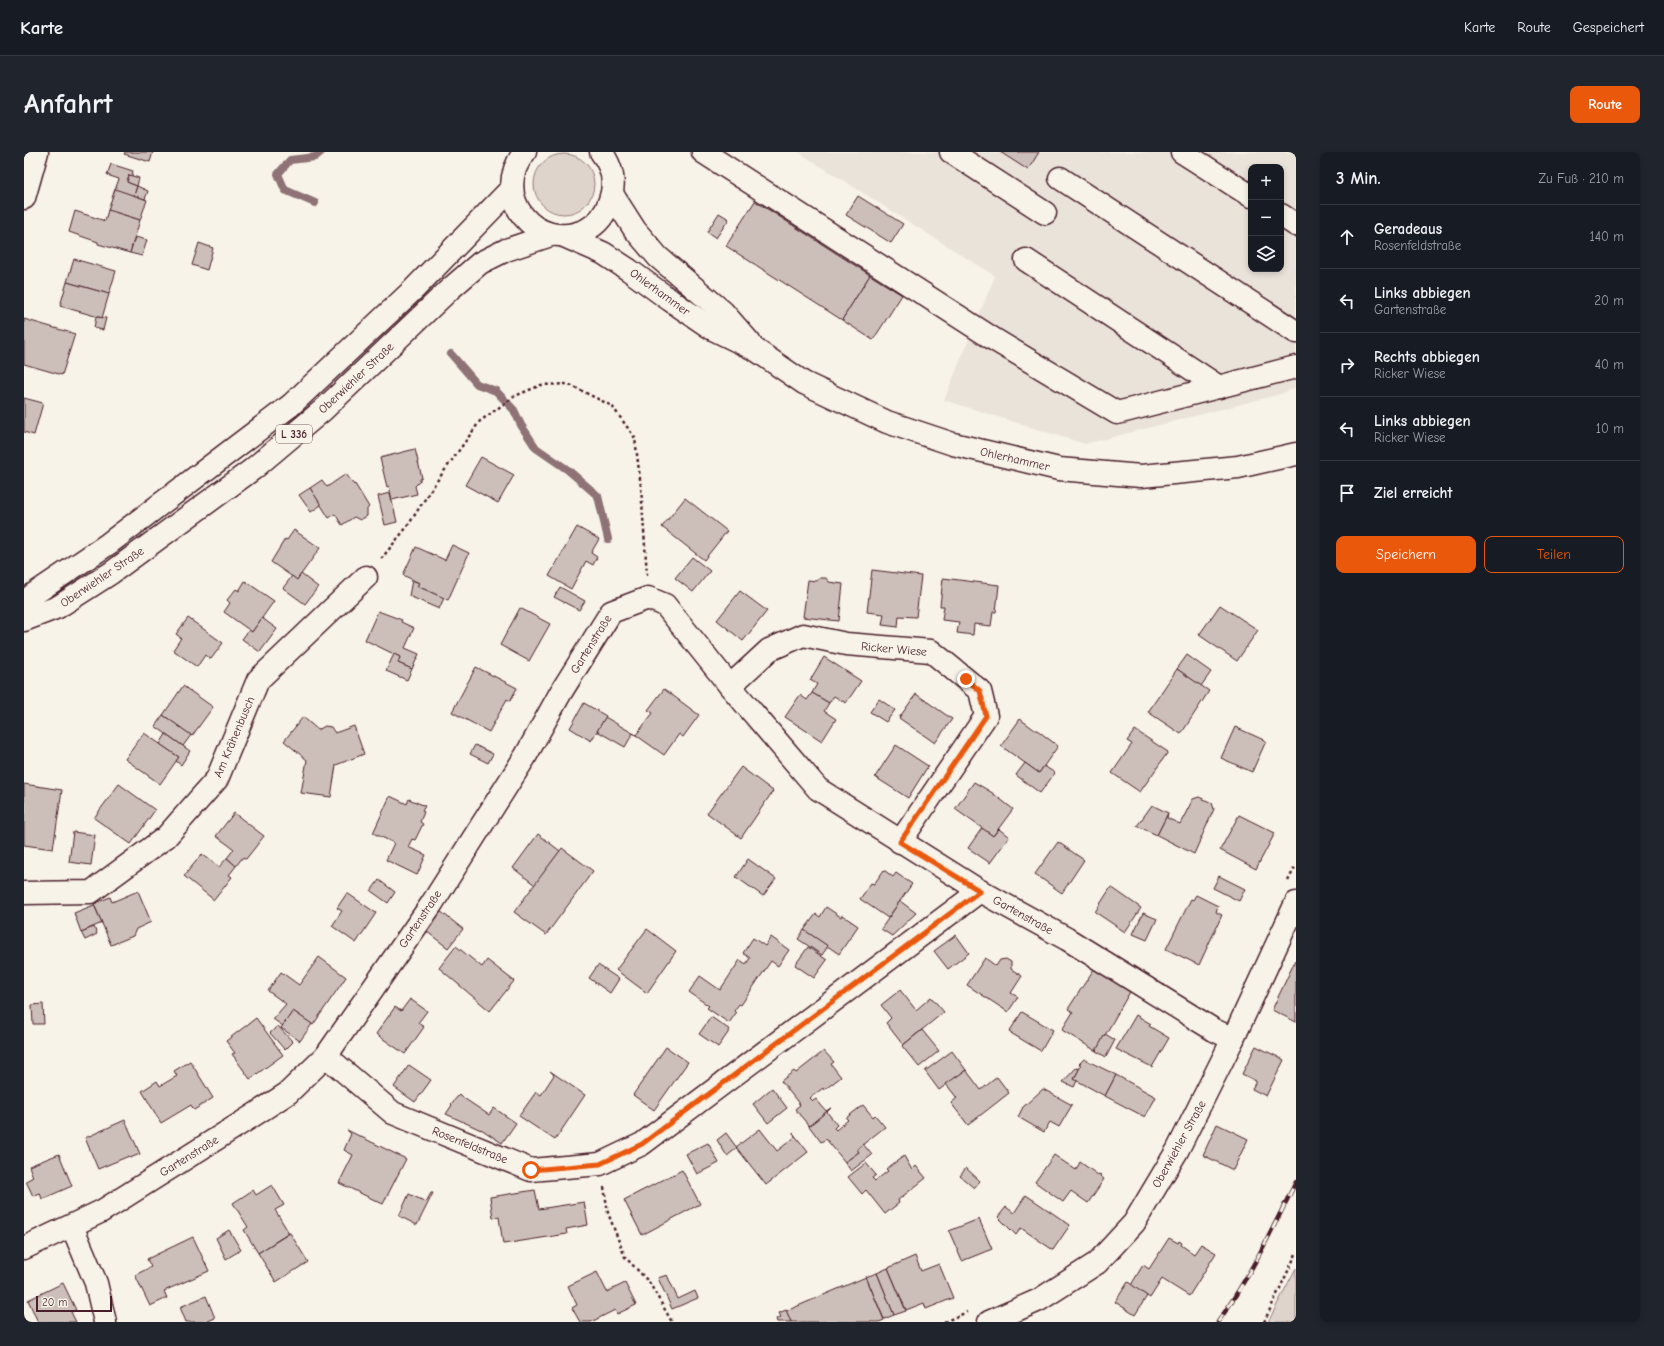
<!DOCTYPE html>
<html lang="de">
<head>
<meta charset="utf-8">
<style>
	body { margin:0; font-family:"Comic Neue",sans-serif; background:#20242c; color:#f1f3f6 }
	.controls { position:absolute; right:12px; top:12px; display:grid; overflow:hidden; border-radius:8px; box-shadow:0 2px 6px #0003 }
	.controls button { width:36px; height:36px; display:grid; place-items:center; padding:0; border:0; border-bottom:1px solid #363941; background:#171b24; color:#f1f3f6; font:20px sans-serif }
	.scale { position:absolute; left:12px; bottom:10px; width:76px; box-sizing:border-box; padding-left:4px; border:2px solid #4a1f2b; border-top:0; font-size:11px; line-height:14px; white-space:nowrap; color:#4a1f2b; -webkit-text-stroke:3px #f7f3e8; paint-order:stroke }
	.stop { position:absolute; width:12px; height:12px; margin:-9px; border:3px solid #ea580c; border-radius:50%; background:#fff }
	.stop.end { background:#ea580c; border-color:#fff; box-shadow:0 1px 4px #0008 }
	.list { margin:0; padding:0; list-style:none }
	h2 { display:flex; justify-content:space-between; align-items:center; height:52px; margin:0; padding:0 16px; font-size:17px }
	h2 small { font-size:13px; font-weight:400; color:#9ea1a6 }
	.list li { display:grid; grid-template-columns:26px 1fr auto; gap:12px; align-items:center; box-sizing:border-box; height:64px; padding:0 16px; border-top:1px solid #363941 }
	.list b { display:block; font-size:15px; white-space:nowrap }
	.list p { margin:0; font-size:13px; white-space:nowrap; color:#9ea1a6 }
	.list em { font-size:13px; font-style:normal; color:#9ea1a6 }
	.actions { display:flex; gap:8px; padding:12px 16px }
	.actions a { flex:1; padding:9px 0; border:1px solid #ea580c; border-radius:8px; text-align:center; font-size:14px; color:#ea580c }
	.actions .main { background:#ea580c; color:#fff }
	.icon { flex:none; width:22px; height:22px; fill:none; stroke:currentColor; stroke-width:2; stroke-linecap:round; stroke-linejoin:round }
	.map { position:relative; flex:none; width:1272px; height:1170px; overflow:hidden; border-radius:8px }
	header { display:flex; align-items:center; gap:24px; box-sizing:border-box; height:56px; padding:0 20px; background:#171b24; border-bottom:1px solid #363941 }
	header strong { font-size:19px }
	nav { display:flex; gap:22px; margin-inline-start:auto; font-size:14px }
	.intro { display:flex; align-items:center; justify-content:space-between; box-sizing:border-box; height:96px; padding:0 24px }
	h1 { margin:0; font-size:28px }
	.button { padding:10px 18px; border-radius:8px; background:#ea580c; color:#fff; font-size:14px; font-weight:700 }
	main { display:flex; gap:24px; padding:0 24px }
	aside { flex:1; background:#171b24; border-radius:8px; box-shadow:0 2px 6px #0003 }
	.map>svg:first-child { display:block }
	.built { fill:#eae3da; fill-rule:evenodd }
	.green { fill:#ded4cc; stroke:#947a7c }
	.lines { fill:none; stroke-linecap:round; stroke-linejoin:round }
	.stream { stroke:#8e7275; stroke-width:8 }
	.building { fill:#ccbfb9; stroke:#4a1f2b }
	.minor-casing { stroke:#4a1f2b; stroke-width:25 }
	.major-casing { stroke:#4a1f2b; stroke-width:25 }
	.path { stroke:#4a1f2b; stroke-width:2.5; stroke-dasharray:3 3; stroke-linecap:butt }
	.minor { stroke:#f7f3e8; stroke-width:22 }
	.major { stroke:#f7f3e8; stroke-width:22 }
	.rail-casing { stroke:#4a1f2b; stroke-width:4.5 }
	.rail { stroke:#f7f3e8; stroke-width:3; stroke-dasharray:9; stroke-linecap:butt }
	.route { stroke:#ea580c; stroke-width:5 }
	.labels { text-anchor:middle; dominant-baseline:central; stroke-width:3; stroke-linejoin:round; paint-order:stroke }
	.shield { fill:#f7f3e8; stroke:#7e5f64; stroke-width:1 }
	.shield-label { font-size:11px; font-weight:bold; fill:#4a1f2b }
	.street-label { font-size:12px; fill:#4a1f2b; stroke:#f7f3e8 }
</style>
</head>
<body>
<header>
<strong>Karte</strong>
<nav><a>Karte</a><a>Route</a><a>Gespeichert</a></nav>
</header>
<div class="intro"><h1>Anfahrt</h1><a class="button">Route</a></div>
<main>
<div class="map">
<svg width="1272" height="1170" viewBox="0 0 1272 1170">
	<rect width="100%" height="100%" fill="#f7f3e8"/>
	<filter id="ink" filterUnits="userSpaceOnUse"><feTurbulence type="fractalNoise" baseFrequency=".025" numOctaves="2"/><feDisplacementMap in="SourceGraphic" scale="8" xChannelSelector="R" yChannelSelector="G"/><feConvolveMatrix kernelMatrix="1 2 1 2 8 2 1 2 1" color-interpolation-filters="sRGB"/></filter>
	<g filter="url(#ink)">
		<path class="built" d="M774,0H1272V235L1257,242L1061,292L920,248L971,124ZM1227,15H1257V117H1227Z"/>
		<g class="green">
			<circle cx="540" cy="32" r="30"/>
			<polygon points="1272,1116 1272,1170 1244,1170"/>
		</g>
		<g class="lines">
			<g class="stream">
				<polyline points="291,51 261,38 254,22 266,8 291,5 297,0"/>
				<polyline points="427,202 453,232 472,239 490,258 497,273 512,296 544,318 574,344 584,387"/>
			</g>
		</g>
		<g class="building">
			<polygon points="101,0 129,0 126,10 100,2"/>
			<polygon points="976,0 1015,0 1004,18"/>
			<polygon points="87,12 109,19 108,24 105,23 103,30 113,34 110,44 91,38 95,27 83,23"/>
			<polygon points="105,23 115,26 113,34 103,30"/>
			<polygon points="113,34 124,39 121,47 110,44"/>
			<polygon points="91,37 123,48 116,68 84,58"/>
			<polygon points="834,44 879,72 867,91 822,63"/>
			<polygon points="731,49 846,123 818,168 702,94"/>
			<polygon points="84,58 116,68 106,101 74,92 74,90 45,80 51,59 81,69"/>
			<polygon points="695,61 705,67 692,86 683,80"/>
			<polygon points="111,85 123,88 118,104 106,101"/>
			<polygon points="175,91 189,96 183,118 168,113"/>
			<polygon points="50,107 92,119 85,142 43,130"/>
			<polygon points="846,123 878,143 849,188 818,168"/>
			<polygon points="43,130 85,142 78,166 36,154"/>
			<polygon points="72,165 82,166 79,178 70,176"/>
			<polygon points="0,167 51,182 38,223 0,212"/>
			<polygon points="0,246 19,251 10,283 0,280"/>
			<polygon points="391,297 398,326 396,327 396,329 391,334 393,342 368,348 365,334 363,335 356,306"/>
			<polygon points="457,305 490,323 474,351 441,333"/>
			<polygon points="322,322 330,333 331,332 345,355 343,357 343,364 336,368 330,365 318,373 311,362 305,366 286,336 298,328 303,335"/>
			<polygon points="286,336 297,353 287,360 275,343"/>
			<polygon points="366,341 373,370 361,373 354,344"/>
			<polygon points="661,346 703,379 680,408 638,375"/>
			<polygon points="553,375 575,387 567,401 573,405 569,413 562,409 547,437 525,424"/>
			<polygon points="270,378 296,396 273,428 247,410 261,387 263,388"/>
			<polygon points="428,393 445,401 424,448 393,434 395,431 379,423 392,395 421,408"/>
			<polygon points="668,405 686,419 669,440 651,426"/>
			<polygon points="848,418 897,424 892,465 875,464 874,475 858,473 860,462 843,460"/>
			<polygon points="277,422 294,435 281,452 259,436 268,424 273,428"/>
			<polygon points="796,426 802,426 805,430 819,432 815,469 779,465 784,428 792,429"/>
			<polygon points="919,426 975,433 972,460 969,460 967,474 950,472 949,483 933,481 935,470 918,468 920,454 916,454"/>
			<polygon points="388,428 395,431 393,434 420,446 415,457 385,444"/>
			<polygon points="221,429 250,449 228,480 200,460 206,451 203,448 212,437 215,439"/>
			<polygon points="536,435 561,449 555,458 530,445"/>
			<polygon points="716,439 743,459 719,489 693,468"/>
			<polygon points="1196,453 1234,478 1213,509 1175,483"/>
			<polygon points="496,456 526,472 505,509 476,493"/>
			<polygon points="354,459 378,468 377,470 390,476 381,496 395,502 388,517 374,511 376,505 341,488"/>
			<polygon points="164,466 199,491 187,507 181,503 173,515 149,498 157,486 152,482"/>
			<polygon points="238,466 253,477 236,500 218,487 225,478 228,480"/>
			<polygon points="370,502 376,505 374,511 388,517 383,528 362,519"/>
			<polygon points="1163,503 1187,520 1177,534 1153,517"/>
			<polygon points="800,505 837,529 822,551 810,544 805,551 788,541 793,532 786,528"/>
			<polygon points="452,515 493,536 486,549 483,547 465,580 428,560"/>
			<polygon points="1153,517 1185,539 1157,582 1124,560"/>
			<polygon points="159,534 189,555 168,584 139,563"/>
			<polygon points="640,537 675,563 659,585 655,582 640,603 609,581 601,595 573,579 581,565 612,583 629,561 624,558"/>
			<polygon points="788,541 805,551 800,559 812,567 798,589 761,565 776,543 783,548"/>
			<polygon points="892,542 928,567 911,591 875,566"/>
			<polygon points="855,547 871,558 862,570 846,560"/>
			<polygon points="560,551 582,564 567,589 546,576"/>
			<polygon points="139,563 167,583 159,594 131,574"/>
			<polygon points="279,565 294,578 301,574 307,575 311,581 330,574 340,602 312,613 307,645 277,641 283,608 260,589"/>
			<polygon points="996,567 1011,578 1013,578 1034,594 1015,621 977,594"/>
			<polygon points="1211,575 1242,589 1228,620 1197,606"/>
			<polygon points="1111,578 1144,600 1116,640 1088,621 1108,592 1103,589"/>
			<polygon points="120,581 155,605 136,632 101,607"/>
			<polygon points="142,582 166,599 157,613 152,609 155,605 136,592"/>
			<polygon points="451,593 469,602 464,611 446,602"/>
			<polygon points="872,593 904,614 884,646 851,625"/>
			<polygon points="1001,611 1015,621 1020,614 1031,621 1016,641 992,623"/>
			<polygon points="717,615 749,639 717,686 683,661"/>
			<polygon points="950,630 967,640 989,657 969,684 931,657"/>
			<polygon points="0,632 38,638 29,697 0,693"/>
			<polygon points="95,632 131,658 107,692 70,666"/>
			<polygon points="366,644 383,652 385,647 401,654 398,659 400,660 396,670 399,672 391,688 388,687 384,695 402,703 393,723 362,708 370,691 349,681"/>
			<polygon points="1175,645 1188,651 1190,657 1170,702 1133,683 1144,661 1143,666 1156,672 1169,647"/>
			<polygon points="1128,653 1144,661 1133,683 1113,674"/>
			<polygon points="210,661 240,684 222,707 219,705 212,714 203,706 210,697 192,684"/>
			<polygon points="1215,663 1251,681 1232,717 1196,698"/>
			<polygon points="958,676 969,684 975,677 985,685 966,711 944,696"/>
			<polygon points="49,680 71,683 67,713 45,710"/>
			<polygon points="514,682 536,699 511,733 489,716"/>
			<polygon points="1034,690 1060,708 1038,741 1011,722"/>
			<polygon points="538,696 569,719 522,783 490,760"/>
			<polygon points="178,702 195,715 203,706 212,714 205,723 208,725 190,748 160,724"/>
			<polygon points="724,707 752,727 739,744 712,725"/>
			<polygon points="860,718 869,725 872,721 888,732 864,766 836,747 847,731 850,732"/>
			<polygon points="1195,724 1221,737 1215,749 1189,736"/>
			<polygon points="355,728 371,740 364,751 347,739"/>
			<polygon points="1087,735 1117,756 1101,780 1071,760"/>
			<polygon points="114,739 127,770 112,777 109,784 87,793 70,752 86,745 88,750"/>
			<polygon points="323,741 352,761 332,791 308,774 318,759 313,756"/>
			<polygon points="1172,743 1194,754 1192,760 1198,763 1175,813 1142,797 1167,747 1169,748"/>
			<polygon points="876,749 892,761 868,784 857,777"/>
			<polygon points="70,753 78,771 57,780 50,761"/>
			<polygon points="802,755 817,765 818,763 834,774 815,802 780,778 792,762 796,765"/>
			<polygon points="416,759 439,777 424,796 402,779"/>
			<polygon points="1119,761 1133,767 1123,788 1109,782"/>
			<polygon points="70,775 73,782 61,788 57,780"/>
			<polygon points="623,777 652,799 623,841 592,818"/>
			<polygon points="780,778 804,794 798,803 774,787"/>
			<polygon points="932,783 945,801 924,817 910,799"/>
			<polygon points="747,785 765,798 754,814 747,809 717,853 715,852 710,859 712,861 705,871 683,856 685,854 665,840 676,824 696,838 716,808 722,812 726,806 719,801 729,786 741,794"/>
			<polygon points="432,794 458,815 463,808 490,829 466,859 415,816"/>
			<polygon points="784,795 803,808 790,826 771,813"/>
			<polygon points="295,805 322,825 289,873 269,859 259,874 249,867 262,852 244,839 257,820 275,833"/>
			<polygon points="961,806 972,814 976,808 982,807 987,810 987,817 998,824 987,841 994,845 984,860 943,833"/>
			<polygon points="1271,809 1272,810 1272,870 1248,858"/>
			<polygon points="574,813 595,827 586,841 565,826"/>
			<polygon points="1070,817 1107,838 1072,899 1038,878 1049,860 1044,857"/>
			<polygon points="876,838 892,858 907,845 920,860 879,893 862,871 867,866 857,853"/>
			<polygon points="386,847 403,859 394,871 400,875 381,902 352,882 371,855 377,859"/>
			<polygon points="19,852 20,872 9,872 8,853"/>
			<polygon points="269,859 288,872 276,889 257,876"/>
			<polygon points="998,860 1029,878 1017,899 985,880"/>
			<polygon points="1112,863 1127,872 1125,874 1145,886 1128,915 1092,897"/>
			<polygon points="687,865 706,878 694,895 675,882"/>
			<polygon points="232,866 259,903 226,927 208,902 211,901 202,889"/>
			<polygon points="254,874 269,890 261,898 246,881"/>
			<polygon points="898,878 915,899 895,915 878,894"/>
			<polygon points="1081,882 1091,888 1082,905 1072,899"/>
			<polygon points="1232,894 1260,908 1242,944 1228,937 1232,929 1218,922"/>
			<polygon points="642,895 664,910 630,958 609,943"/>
			<polygon points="800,899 810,910 807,912 817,925 800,938 799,936 786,946 789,949 792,947 802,959 807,956 785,974 771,957 776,953 757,929 770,919 772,921"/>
			<polygon points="928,899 942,918 915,938 901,919"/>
			<polygon points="1060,907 1092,923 1081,944 1050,927 1057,913 1055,912"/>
			<polygon points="166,909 189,946 170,958 167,953 137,971 118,939 133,929 136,934 153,924 150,919"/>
			<polygon points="385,913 407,928 391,950 370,935"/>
			<polygon points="1052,916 1055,917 1050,927 1053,929 1050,935 1039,930"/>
			<polygon points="942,918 957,938 973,925 985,941 944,973 927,951 933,946 922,932"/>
			<polygon points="526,919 561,943 531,988 495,964 512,940 517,943 530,923"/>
			<polygon points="1092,923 1132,945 1121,965 1081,944"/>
			<polygon points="748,936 763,956 744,971 729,952"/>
			<polygon points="1019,937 1048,953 1035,975 1026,970 1020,980 994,965 999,955"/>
			<polygon points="435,943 465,963 470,956 492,971 478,991 457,977 457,978 422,962 428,953 427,952"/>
			<polygon points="839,953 849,965 851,963 861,975 833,997 835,1000 821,1010 802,987 797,990 785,974 807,956 803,960 813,973 810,976 812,978 824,968 822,966"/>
			<polygon points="101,968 116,1002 106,1006 105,1004 74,1017 61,986"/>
			<polygon points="1193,972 1224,987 1209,1018 1179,1003"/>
			<polygon points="736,977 753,999 771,985 769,981 784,1000 742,1033 712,995"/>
			<polygon points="323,978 382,1007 359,1052 315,1031 329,1003 320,998 327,982"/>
			<polygon points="702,981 713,996 703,1004 693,988"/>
			<polygon points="684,991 695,1011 673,1022 662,1002"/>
			<polygon points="839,992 848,1003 827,1019 821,1010 835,1000 833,997"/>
			<polygon points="35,1002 48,1034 18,1047 16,1041 9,1044 2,1029 9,1025 5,1014"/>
			<polygon points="1030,1003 1052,1018 1056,1010 1074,1023 1075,1022 1077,1023 1076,1024 1080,1027 1064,1051 1047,1039 1039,1050 1011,1030"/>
			<polygon points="880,1004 888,1018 892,1014 902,1026 874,1048 875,1051 861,1062 842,1038 838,1042 824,1025 842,1011 852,1023 848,1026 851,1029 864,1019 862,1017"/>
			<polygon points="942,1016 956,1029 950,1036 936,1024"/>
			<polygon points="658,1018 676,1052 618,1083 600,1048"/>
			<polygon points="248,1033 260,1053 251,1058 265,1081 234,1101 220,1078 224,1075 209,1051 229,1038 232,1043"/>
			<polygon points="511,1038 515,1057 560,1050 564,1073 542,1077 543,1082 479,1092 475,1065 469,1066 466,1045"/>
			<polygon points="407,1041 409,1041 393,1073 375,1064 385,1042 402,1050"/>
			<polygon points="1002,1043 1046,1073 1029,1098 997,1076 992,1083 974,1065 982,1055 990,1061"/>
			<polygon points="955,1067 968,1097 938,1109 925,1079"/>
			<polygon points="205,1078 217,1098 202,1107 192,1086"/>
			<polygon points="266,1081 284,1110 252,1130 234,1101"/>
			<polygon points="169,1085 185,1119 140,1139 143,1146 126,1154 111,1123 127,1115 123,1107"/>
			<polygon points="1145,1086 1154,1091 1155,1089 1158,1091 1157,1093 1170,1102 1177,1092 1192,1101 1165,1144 1138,1127 1126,1146 1107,1133 1119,1113 1125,1117"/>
			<polygon points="891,1104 897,1119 915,1112 929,1146 902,1157 900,1151 882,1158 864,1116"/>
			<polygon points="864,1116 882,1159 870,1163 853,1121"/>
			<polygon points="573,1120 583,1140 601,1131 612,1153 593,1162 591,1158 567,1170 556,1170 548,1156 553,1153 544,1134"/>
			<polygon points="853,1121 870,1163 860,1167 842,1125"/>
			<polygon points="643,1123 654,1147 671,1139 674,1146 648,1157 634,1126"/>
			<polygon points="842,1125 860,1168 855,1170 767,1170 762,1159"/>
			<polygon points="1104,1130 1123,1144 1111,1163 1091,1150"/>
			<polygon points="39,1131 52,1158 47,1160 52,1170 14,1170 4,1148"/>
			<polygon points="182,1144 191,1166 182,1170 162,1170 156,1155"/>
			<polygon points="762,1158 767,1170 753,1170 752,1167 757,1165 755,1161"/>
		</g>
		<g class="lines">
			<g class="minor-casing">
				<g id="minor">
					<polyline points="679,0 971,188 1093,261 1272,215"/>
					<polyline points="927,0 1021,61"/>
					<polyline points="1158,0 1227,44"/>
					<polyline points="1036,26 1272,180"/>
					<polyline points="588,42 611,78 634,105 699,160 726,191"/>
					<polyline points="0,46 13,0"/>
					<polyline points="1257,63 1272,73"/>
					<polyline points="540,84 579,101 605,118 646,148 687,176 732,198 780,231 863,270 929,292 1035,317 1117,324 1214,315 1272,302"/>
					<polyline points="1002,108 1195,235"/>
					<polyline points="706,534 745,498 779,483 822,492 907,499 956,539 962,564 876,690"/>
					<polyline points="0,741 67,740 142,685 193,627 234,528 342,425"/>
					<polyline points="302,904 369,961 507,1018 576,1012 618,992 956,739"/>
					<polyline points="48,1074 72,1131 81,1170"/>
					<polyline points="0,1096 78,1059 230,963 264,941 302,904 407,753 501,605 537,540 587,460 624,446 641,453 706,534 794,637 956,739 1043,787 1190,878 1209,887"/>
					<polyline points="965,1170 1015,1148 1073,1111 1110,1071 1153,999 1209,887 1272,751"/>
				</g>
			</g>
			<g class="major-casing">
				<g id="major">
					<path d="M501,0C465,43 511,101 562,78C574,72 582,61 586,48C592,31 588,14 577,0"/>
					<polyline points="0,451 10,442 84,392 267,253 390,137 488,36"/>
					<polyline points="0,468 34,455 87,421 229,317 299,258 426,137 456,111 482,98 527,83"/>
				</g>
			</g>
			<g class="path">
				<polyline points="357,407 383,375 408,336 456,269 491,244 517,233 544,232 588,254 611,286 617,335 623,423"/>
				<polyline points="1264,729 1272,713"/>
				<polyline points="580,1035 584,1061 601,1105 625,1130 648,1170"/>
				<polyline points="920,1170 943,1160"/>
				<polyline points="1240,1170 1272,1102"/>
			</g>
			<use href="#minor" class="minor"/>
			<use href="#major" class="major"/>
			<g class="rail-casing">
				<path id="rail" d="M1194,1170C1225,1126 1248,1078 1272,1030"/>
			</g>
			<use href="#rail" class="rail"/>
		</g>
	</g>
	<g class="lines" filter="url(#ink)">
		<polyline class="route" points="507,1018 576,1012 618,992 956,739 876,690 962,564 956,539 942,527"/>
	</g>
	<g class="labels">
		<rect class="shield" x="252" y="273" width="36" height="18" rx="3"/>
		<g class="shield-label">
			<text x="270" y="282">L 336</text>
		</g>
		<g class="street-label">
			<text transform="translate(636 140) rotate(36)">Ohlerhammer</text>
			<text transform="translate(332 226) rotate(-43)">Oberwiehler Straße</text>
			<text transform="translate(991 307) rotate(13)">Ohlerhammer</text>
			<text transform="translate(78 425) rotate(-34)">Oberwiehler Straße</text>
			<text transform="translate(567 492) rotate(-58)">Gartenstraße</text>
			<text transform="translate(870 497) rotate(5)">Ricker Wiese</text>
			<text transform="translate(210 585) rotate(-67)">Am Krähenbusch</text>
			<text transform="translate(999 763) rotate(29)">Gartenstraße</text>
			<text transform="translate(396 767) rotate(-56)">Gartenstraße</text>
			<text transform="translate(1155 992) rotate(-61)">Oberwiehler Straße</text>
			<text transform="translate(446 993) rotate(22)">Rosenfeldstraße</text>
			<text transform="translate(165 1004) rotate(-32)">Gartenstraße</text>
		</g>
	</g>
</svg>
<div class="controls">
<button>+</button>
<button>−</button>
<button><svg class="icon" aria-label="layers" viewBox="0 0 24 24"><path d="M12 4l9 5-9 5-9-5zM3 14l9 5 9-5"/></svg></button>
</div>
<div class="scale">20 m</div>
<div class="stop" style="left:507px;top:1018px"></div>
<div class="stop end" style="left:942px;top:527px"></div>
</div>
<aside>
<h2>3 Min.<small>Zu Fuß · 210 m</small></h2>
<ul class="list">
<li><svg class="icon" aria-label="ahead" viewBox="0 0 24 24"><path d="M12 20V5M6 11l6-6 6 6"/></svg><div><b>Geradeaus</b><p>Rosenfeldstraße</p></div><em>140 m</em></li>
<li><svg class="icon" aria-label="left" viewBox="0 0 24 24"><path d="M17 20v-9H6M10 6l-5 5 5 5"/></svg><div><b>Links abbiegen</b><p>Gartenstraße</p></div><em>20 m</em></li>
<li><svg class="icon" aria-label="right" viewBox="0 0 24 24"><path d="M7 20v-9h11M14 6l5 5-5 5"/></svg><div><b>Rechts abbiegen</b><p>Ricker Wiese</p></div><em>40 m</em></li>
<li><svg class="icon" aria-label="left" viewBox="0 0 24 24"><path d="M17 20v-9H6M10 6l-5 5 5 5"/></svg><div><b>Links abbiegen</b><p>Ricker Wiese</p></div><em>10 m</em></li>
<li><svg class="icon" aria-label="arrive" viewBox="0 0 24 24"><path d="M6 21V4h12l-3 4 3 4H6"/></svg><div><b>Ziel erreicht</b></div></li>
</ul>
<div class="actions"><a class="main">Speichern</a><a>Teilen</a></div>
</aside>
</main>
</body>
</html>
